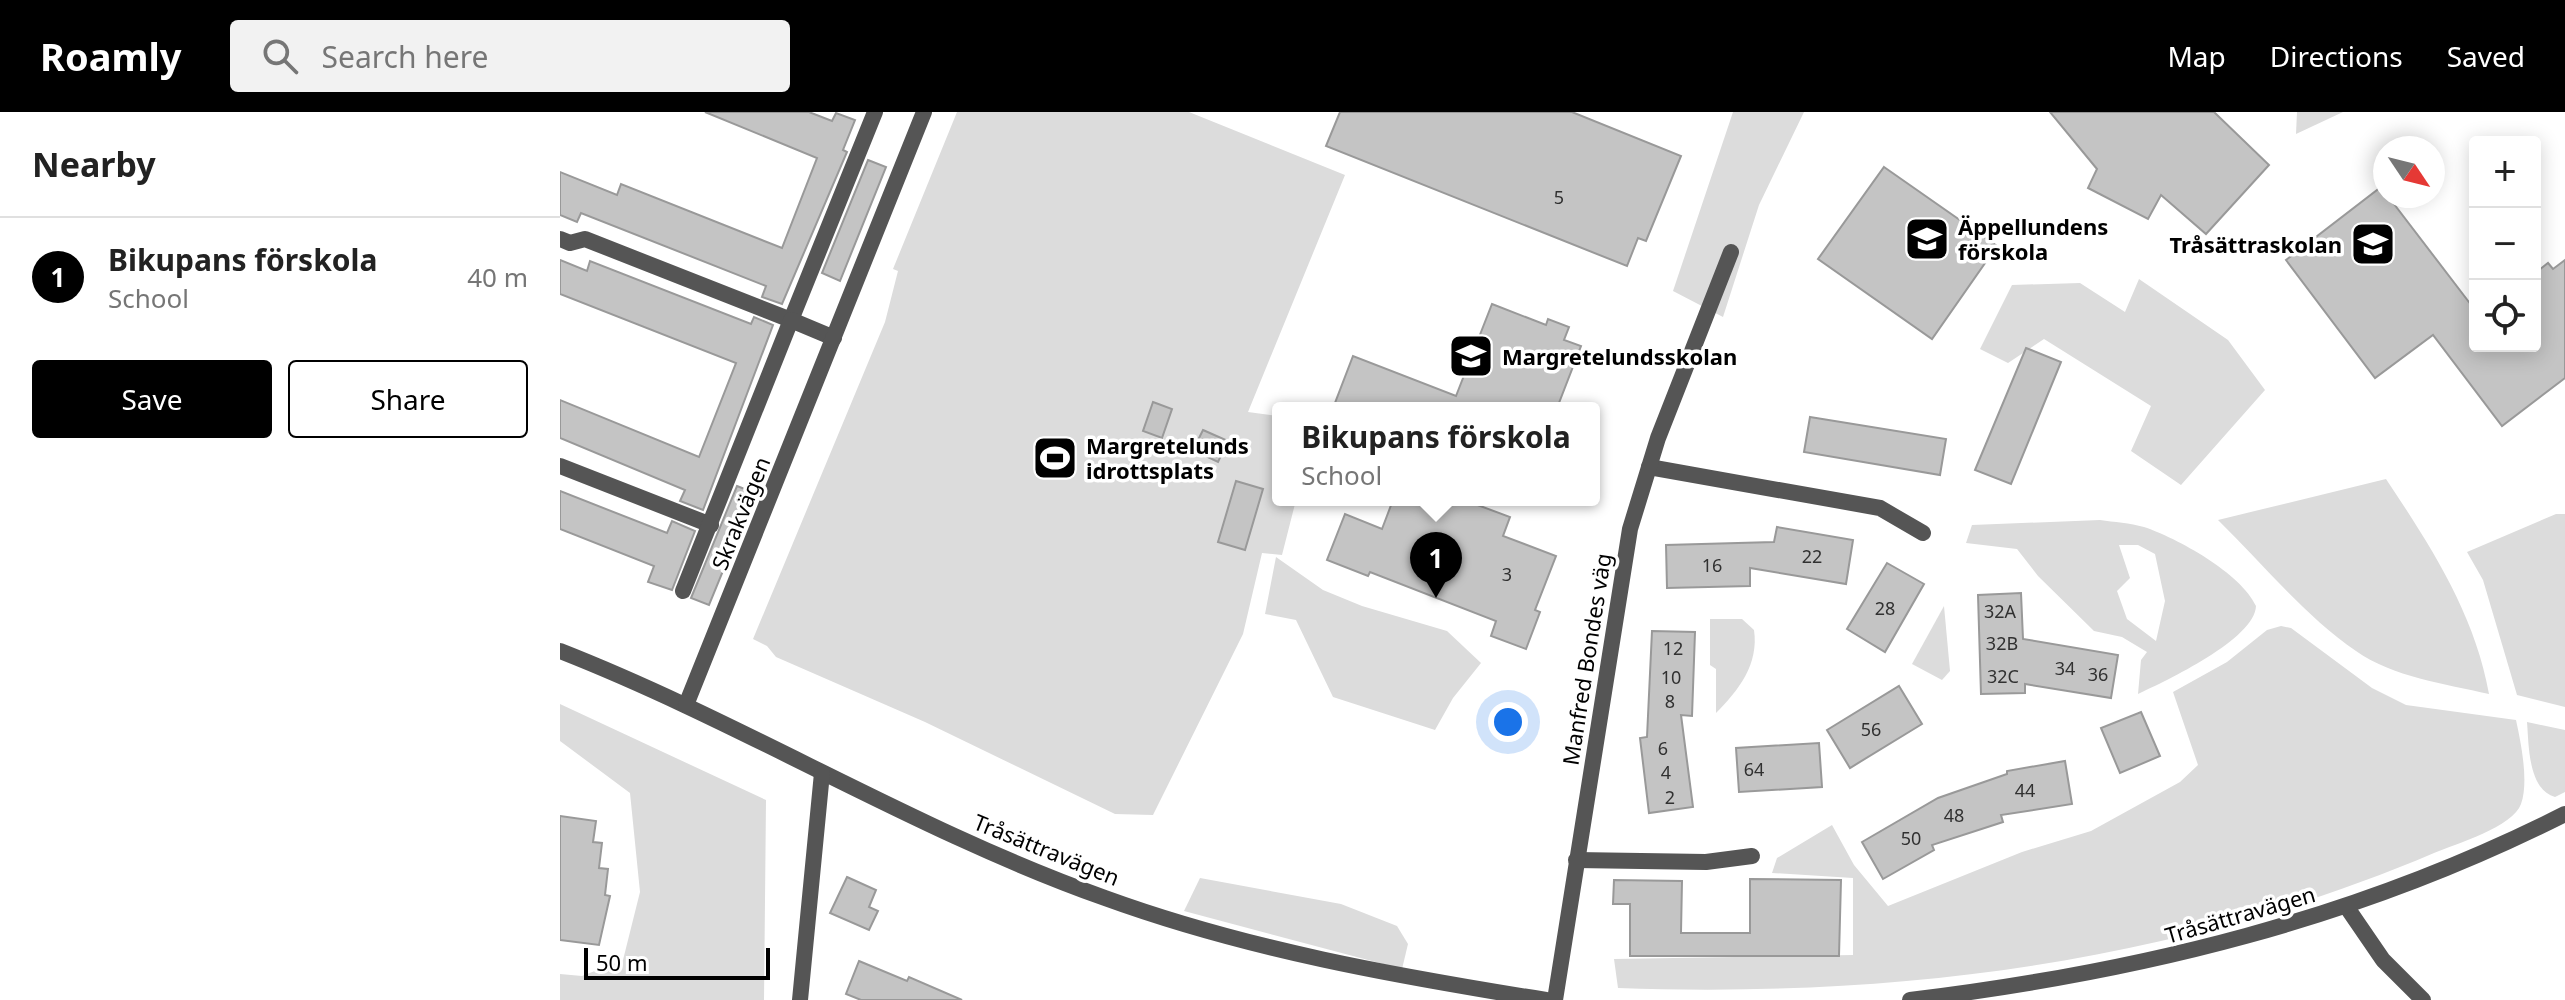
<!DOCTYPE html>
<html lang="en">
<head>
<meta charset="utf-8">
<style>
	body { margin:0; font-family:"Noto Sans",sans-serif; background:#f2f2f2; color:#222 }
	.controls { position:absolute; right:24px; top:24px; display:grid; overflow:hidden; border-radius:8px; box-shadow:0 4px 20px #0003 }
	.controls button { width:72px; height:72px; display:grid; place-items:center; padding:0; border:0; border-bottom:2px solid #e0e0e0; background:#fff; color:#222; font:40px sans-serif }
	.compass { position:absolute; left:1813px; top:24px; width:72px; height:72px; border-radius:50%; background:#fff; box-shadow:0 4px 20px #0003; rotate:125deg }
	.scale { position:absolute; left:24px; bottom:20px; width:186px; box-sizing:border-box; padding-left:8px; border:4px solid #000; border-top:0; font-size:22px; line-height:28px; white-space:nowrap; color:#000; -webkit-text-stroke:6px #fff; paint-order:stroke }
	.you { position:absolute; left:948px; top:610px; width:28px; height:28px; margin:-20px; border:6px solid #fff; border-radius:50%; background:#1a73e8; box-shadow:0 0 0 12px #1a73e833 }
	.badge { display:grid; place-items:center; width:52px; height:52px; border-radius:50%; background:#000; color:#fff; font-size:26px; font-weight:700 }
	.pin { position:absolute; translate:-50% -66px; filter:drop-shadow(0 2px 4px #0008) }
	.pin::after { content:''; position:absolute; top:42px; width:28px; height:24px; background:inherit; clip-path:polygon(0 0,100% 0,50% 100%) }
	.popup { position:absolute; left:712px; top:290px; width:328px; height:104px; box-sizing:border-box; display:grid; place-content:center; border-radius:8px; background:#fff; filter:drop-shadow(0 2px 6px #0005); font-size:26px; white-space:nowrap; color:#767676 }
	.popup b { font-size:30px; color:#222 }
	.popup::after { content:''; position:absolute; left:50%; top:100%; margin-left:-16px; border:16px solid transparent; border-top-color:#fff }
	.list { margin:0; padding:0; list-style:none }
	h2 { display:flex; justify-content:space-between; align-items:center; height:104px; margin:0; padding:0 32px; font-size:34px }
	h2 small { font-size:26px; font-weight:400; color:#767676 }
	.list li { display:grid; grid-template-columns:52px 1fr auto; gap:24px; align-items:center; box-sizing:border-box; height:120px; padding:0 32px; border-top:2px solid #e0e0e0 }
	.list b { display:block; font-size:30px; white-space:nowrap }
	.list p { margin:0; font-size:26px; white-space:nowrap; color:#767676 }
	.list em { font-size:26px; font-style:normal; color:#767676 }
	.actions { display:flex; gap:16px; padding:24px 32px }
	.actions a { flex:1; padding:18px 0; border:2px solid #000; border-radius:8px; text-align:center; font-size:28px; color:#000 }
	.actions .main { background:#000; color:#fff }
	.icon { flex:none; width:44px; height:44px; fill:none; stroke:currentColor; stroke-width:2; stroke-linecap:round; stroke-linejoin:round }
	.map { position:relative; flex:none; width:2005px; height:888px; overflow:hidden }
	header { display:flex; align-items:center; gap:48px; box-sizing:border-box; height:112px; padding:0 40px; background:#000; color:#fff }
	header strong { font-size:38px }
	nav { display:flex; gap:44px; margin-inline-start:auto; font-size:28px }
	.search { width:560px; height:72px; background:#f2f2f2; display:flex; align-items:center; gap:20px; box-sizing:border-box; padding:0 28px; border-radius:8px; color:#767676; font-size:30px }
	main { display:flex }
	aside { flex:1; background:#fff }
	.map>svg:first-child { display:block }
	.green { fill:#dcdcdc; fill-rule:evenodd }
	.building { fill:#c4c4c4; stroke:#999; stroke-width:2 }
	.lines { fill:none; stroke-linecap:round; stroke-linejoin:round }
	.minor { stroke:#555; stroke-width:16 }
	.labels { text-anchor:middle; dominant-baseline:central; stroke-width:7; stroke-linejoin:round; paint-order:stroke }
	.number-label { font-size:18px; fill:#313131 }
	.poi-label { font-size:22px; font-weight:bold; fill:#000; stroke:#fff; text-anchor:start }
	.street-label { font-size:22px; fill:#000; stroke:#fff }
</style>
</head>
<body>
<header>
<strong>Roamly</strong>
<div class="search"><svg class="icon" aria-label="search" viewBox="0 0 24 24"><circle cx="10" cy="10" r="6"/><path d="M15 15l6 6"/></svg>Search here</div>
<nav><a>Map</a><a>Directions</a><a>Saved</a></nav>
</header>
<main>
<aside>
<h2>Nearby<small></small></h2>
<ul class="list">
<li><span class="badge">1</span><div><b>Bikupans förskola</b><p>School</p></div><em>40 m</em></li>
</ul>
<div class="actions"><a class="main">Save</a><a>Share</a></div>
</aside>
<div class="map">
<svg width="2005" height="888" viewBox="0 0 2005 888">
	<rect width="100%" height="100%" fill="#fff"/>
	<g class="green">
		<polygon points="397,0 629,0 785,63 688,300 718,304 718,388 736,388 722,443 702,441 683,522 593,703 555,702 365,610 216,545 207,534 193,527 325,210 338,159 333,157"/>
		<polygon points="1173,0 1244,0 1199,93 1163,205 1113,179"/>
		<polygon points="1737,0 1783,0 1736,22"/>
		<polygon points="1579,167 1668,228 1705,278 1621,373 1571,339 1591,294 1484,227 1448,251 1420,237 1452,173 1520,171 1565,200"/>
		<path d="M1826,367C1870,433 1915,502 1929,582C1885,572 1833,565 1796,539C1745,504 1702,451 1658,408Z"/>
		<polygon points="1996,402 2005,402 2005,595 1957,583 1923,468 1907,440"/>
		<path d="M1540,408C1554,410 1570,411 1584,415C1617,426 1681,461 1696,494C1695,527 1606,569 1578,582L1581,548L1587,540L1562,525L1534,519L1478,464L1457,437L1406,431L1412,413ZM1559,433H1578L1595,442L1605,489L1596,529L1567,507L1557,479L1570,466Z"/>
		<polygon points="716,445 763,478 802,494 887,519 921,551 893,586 875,618 773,585 736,508 705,502"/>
		<polygon points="1384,494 1390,559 1382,568 1352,552"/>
		<path d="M1150,507H1182L1194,518C1199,552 1179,578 1156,601V557L1150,553Z"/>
		<path d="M1721,514L1731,516L1812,576L1846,593L1956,608C1961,631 1969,670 1961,692C1953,715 1896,732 1874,741C1616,851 1336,886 1058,876L1054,847L1293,843V766L1212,761L1217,746L1272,713L1294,753L1328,794L1462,740L1531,719L1620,670L1638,653L1613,580L1667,550L1707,518Z"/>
		<polygon points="0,592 206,688 204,888 0,888 0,862 22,864 63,848 80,780 70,681 0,629"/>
		<path d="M1967,610L2005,618V680L1995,685C1968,677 1969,634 1967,610Z"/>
		<polygon points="640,766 781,792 837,814 848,832 842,857 624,799"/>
	</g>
	<g class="building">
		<polygon points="145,0 249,0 272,9 276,1 295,8 283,38 287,40 222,192 202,185 206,174 21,101 17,110 0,103 0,60 57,83 61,72 222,136 257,46"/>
		<polygon points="780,0 1012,0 1121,44 1086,129 1078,126 1067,154 766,34"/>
		<polygon points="1490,0 1654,0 1709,53 1646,122 1601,83 1588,107 1528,76 1537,57"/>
		<polygon points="308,48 326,55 280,169 262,161"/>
		<polygon points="1324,55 1437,134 1372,227 1258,147"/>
		<polygon points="1821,75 1915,198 1915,234 1975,234 1975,161 1988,151 1993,157 2005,148 2005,266 1942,314 1873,223 1815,266 1726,148"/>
		<polygon points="0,148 27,159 30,149 191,212 194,205 213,213 143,398 120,389 125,378 0,326 0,288 139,345 176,251 0,182"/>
		<polygon points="932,192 986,213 988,207 1009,215 1004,228 1021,234 997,296 789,296 775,291 793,244 896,284"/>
		<polygon points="1466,236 1501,250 1451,372 1415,358"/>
		<polygon points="593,290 612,297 602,326 583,319"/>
		<polygon points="1250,305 1386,327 1380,363 1244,340"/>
		<polygon points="643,318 668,329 658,350 633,338"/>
		<polygon points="676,369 703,377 685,438 658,430"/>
		<polygon points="177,374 195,381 149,493 131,486"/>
		<polygon points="0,379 107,421 112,409 135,419 112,478 88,470 94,454 0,417"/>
		<polygon points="833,388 904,388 950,405 943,424 996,444 975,498 980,500 966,537 931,524 936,509 810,460 808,464 767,448 785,402 822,417"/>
		<polygon points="1217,415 1293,428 1286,472 1190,456 1190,474 1107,476 1106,433 1214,430"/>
		<polygon points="1327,451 1364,472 1325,540 1287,517"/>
		<polygon points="1461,481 1463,527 1558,543 1551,586 1465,572 1465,581 1421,582 1418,483"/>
		<polygon points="1092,519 1135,520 1132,604 1121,603 1133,695 1089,701 1080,626 1087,625"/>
		<polygon points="1339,574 1362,612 1290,656 1267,618"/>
		<polygon points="1581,600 1600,644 1560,661 1541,616"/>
		<polygon points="1259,631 1262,675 1179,680 1176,636"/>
		<polygon points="1505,649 1512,692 1441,703 1443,710 1372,733 1374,738 1323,767 1302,730 1378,686 1447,662 1447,659"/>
		<polygon points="0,704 36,709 33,730 42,731 39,756 48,757 45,783 50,784 39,833 0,828"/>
		<polygon points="287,765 316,778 309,795 318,799 309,818 270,801"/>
		<polygon points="1190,767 1281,768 1279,844 1070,844 1070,792 1053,792 1054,768 1122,769 1121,821 1190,821"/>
		<polygon points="299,849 347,869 349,865 402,888 301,888 286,882"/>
	</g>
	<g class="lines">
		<g class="minor">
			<polyline points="0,127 10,131 25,127 231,208 315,0"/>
			<polyline points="0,354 151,413"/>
			<polyline points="1089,355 1320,396 1363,421"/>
			<polyline points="123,479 231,208 274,226"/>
			<path d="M0,539C186,612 356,719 545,786C688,838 836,864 986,888"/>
			<polyline points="126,593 364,0"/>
			<polyline points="1016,748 1146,750 1192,744"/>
			<polyline points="1786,794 1823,848 1863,888"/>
			<polyline points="240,888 262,661"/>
			<polyline points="995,888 1070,417 1098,326 1171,140"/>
			<path d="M1350,888C1581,860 1797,807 2005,702"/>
		</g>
	</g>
	<defs>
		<g id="school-square" transform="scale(2.3)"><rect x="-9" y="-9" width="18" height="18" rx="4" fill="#000" stroke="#fff"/><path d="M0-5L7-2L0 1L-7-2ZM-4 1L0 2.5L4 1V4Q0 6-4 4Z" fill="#fff"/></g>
		<g id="stadium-square" transform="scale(2.3)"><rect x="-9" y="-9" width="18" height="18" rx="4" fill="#000" stroke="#fff"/><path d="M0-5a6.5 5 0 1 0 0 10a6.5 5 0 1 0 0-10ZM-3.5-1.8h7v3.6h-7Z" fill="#fff"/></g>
	</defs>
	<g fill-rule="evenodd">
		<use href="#school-square" x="1367" y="127"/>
		<use href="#school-square" x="1813" y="132"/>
		<use href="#school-square" x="911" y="244"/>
		<use href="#stadium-square" x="495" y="346"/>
	</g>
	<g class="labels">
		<g class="number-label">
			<text x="999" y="85">5</text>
			<text x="1252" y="444">22</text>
			<text x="1152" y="453">16</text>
			<text x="947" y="462">3</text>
			<text x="1325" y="496">28</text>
			<text x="1440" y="499">32A</text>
			<text x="1442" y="531">32B</text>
			<text x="1113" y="536">12</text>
			<text x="1505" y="556">34</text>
			<text x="1538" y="562">36</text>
			<text x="1443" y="564">32C</text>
			<text x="1111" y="565">10</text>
			<text x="1110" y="589">8</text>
			<text x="1311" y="617">56</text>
			<text x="1103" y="636">6</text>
			<text x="1194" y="657">64</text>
			<text x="1106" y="660">4</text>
			<text x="1465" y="678">44</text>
			<text x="1110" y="685">2</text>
			<text x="1394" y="703">48</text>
			<text x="1351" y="726">50</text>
		</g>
		<g class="poi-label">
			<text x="1398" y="114">Äppellundens<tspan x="1398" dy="25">förskola</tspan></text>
			<text x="1782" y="132" text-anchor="end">Tråsättraskolan</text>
			<text x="942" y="244">Margretelundsskolan</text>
			<text x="526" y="333">Margretelunds<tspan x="526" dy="25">idrottsplats</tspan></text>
		</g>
		<g class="street-label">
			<text transform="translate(180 401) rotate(-68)">Skrakvägen</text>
			<text transform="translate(1026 547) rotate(-81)">Manfred Bondes väg</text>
			<text transform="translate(487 737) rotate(22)">Tråsättravägen</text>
			<text transform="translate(1680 802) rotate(-16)">Tråsättravägen</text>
		</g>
	</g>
</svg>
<div class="controls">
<button>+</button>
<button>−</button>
<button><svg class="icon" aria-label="locate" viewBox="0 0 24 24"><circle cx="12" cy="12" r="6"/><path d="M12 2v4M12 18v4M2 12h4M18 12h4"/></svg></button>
</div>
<svg class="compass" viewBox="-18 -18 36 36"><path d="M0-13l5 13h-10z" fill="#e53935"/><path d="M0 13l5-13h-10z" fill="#767676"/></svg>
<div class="scale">50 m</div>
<div class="you"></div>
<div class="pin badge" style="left:876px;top:486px">1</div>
<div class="popup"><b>Bikupans förskola</b>School</div>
</div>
</main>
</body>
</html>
